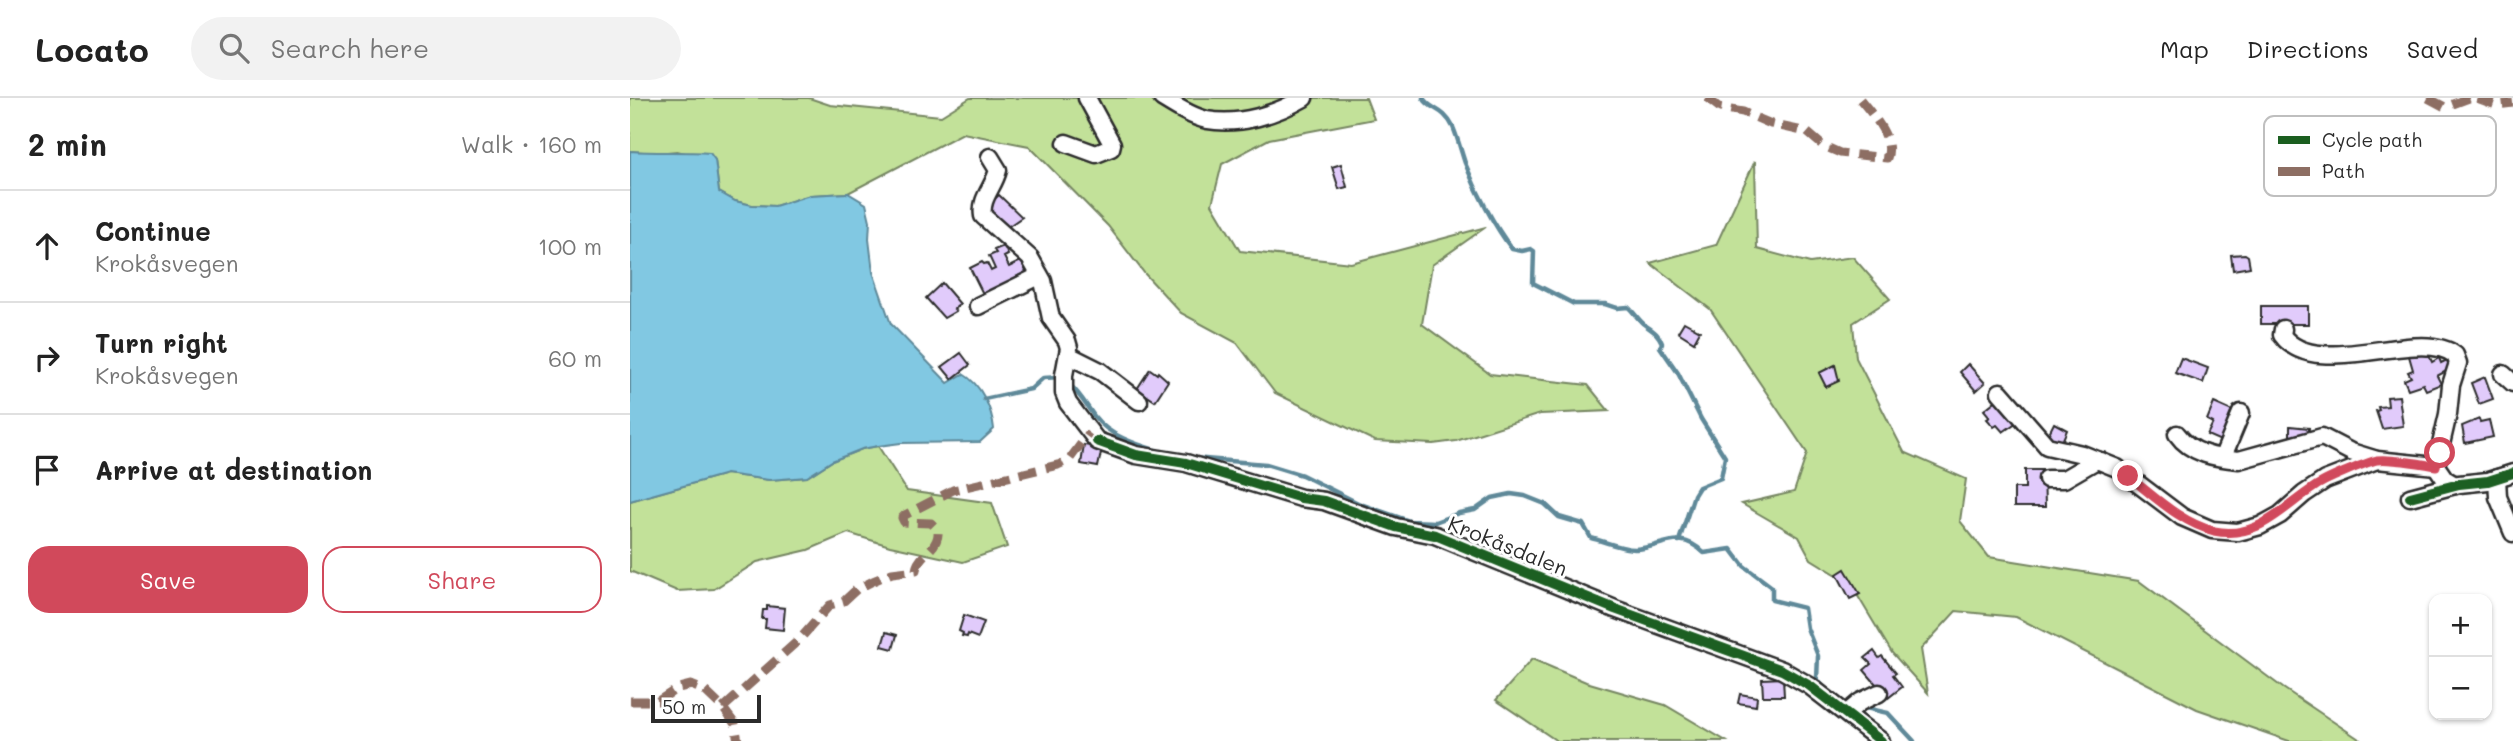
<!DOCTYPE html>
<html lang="en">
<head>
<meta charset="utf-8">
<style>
	body { margin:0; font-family:Mali,sans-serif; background:#f2f2f2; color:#222 }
	.controls { position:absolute; right:21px; bottom:21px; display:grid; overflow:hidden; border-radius:14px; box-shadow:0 2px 5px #0004 }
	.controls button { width:63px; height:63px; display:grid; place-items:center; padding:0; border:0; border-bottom:2px solid #e0e0e0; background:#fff; color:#222; font:35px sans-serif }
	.scale { position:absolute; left:21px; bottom:18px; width:110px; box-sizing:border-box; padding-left:7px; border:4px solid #2b2b2b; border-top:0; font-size:19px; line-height:24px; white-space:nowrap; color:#2b2b2b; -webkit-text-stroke:5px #fff; paint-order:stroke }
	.stop { position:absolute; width:21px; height:21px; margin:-16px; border:5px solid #d1495b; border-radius:50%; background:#fff }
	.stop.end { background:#d1495b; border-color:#fff; box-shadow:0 2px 7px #0008 }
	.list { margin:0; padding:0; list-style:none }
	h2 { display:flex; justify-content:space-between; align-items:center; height:91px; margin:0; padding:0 28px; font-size:30px }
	h2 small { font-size:23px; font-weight:400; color:#767676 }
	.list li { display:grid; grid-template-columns:46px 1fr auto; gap:21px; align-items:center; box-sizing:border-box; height:112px; padding:0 28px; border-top:2px solid #e0e0e0 }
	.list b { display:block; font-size:26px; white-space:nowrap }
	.list p { margin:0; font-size:23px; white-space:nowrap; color:#767676 }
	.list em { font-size:23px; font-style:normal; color:#767676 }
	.actions { display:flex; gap:14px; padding:21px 28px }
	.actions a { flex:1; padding:16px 0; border:2px solid #d1495b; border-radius:21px; text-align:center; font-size:24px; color:#d1495b }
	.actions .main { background:#d1495b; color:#fff }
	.icon { flex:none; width:38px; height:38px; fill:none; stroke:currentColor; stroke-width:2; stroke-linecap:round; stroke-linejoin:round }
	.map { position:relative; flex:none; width:1883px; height:643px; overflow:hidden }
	header { display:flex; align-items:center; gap:42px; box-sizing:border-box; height:98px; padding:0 35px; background:#fff; border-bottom:2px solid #e0e0e0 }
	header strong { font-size:33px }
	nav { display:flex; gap:38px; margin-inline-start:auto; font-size:24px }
	.search { width:490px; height:63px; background:#f2f2f2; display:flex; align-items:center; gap:18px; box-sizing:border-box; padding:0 24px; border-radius:38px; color:#767676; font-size:26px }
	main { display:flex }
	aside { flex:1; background:#fff }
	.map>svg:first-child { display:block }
	.green { fill:#c2e199; stroke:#768662; stroke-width:2 }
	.water { fill:#81c8e2; stroke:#5f8999; stroke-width:2 }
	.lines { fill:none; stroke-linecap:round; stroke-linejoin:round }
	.stream { stroke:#5f8999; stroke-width:4.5 }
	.building { fill:#e1cbfb; stroke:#2b2b2b; stroke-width:2 }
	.minor-casing { stroke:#2b2b2b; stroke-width:21 }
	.minor { stroke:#fff; stroke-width:16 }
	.quiet { stroke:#8d6e63; stroke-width:9; stroke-dasharray:18 9; stroke-linecap:butt }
	.cycleway-casing { stroke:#fff; stroke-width:15 }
	.cycleway { stroke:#1b5e20; stroke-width:10 }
	.route { stroke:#d1495b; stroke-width:9 }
	.labels { text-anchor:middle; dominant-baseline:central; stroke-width:6; stroke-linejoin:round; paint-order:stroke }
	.street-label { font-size:21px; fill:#2b2b2b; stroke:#fff }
	.key { fill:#fff; stroke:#bfbfbf; stroke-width:2 }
	.key-label { font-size:19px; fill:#2b2b2b }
</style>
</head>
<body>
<header>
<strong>Locato</strong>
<div class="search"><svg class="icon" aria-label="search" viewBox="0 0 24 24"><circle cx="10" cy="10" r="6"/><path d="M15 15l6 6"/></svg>Search here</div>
<nav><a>Map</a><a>Directions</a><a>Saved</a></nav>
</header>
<main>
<aside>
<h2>2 min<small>Walk · 160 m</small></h2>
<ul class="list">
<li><svg class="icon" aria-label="ahead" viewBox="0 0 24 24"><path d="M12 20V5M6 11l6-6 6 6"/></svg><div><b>Continue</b><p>Krokåsvegen</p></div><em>100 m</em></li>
<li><svg class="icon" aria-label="right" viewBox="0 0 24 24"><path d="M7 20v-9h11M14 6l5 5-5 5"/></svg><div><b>Turn right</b><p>Krokåsvegen</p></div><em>60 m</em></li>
<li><svg class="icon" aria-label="arrive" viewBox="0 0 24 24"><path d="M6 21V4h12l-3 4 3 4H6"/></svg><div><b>Arrive at destination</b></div></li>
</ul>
<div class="actions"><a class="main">Save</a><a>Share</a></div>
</aside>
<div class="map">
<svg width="1883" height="643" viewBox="0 0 1883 643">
	<rect width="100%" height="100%" fill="#fff"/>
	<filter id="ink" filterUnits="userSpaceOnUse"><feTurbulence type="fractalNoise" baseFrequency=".0143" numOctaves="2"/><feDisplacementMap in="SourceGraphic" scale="14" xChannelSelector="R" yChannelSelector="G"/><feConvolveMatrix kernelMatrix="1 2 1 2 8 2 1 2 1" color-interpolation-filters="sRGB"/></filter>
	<g filter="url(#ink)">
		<g class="green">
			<polygon points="0,0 179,0 200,7 311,18 340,0 736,0 744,21 639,41 592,66 582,106 610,153 721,165 856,129 802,167 792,226 860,276 958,287 979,313 910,316 826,343 803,346 745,343 645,295 607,245 551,215 515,176 478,128 399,48 333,35 218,95 181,97 145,108 122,107 105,103 89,94 85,62 47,53 27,55 0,53"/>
			<polygon points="1125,63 1127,151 1180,165 1223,159 1260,201 1223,225 1226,260 1274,354 1336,381 1330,423 1359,459 1509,483 1653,590 1732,643 1659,643 1567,611 1386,519 1326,513 1291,551 1298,595 1262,555 1220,485 1181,461 1169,439 1112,406 1164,394 1177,355 1080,211 1020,165 1086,147"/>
			<polygon points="248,348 277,393 362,405 377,449 333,464 260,448 218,435 178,452 127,464 84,491 47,493 0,473 0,403 96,376 139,382 177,379 202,363 232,351"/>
			<polygon points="902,561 956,584 1035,607 1096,643 927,643 866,602"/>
		</g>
		<path class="water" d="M0,53C27,55 53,53 80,55L85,62L89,94L105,103L122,107L145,108L180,97L218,95L236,106L240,123L239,141L243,174L261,226L318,285L333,276C351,286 362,311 364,331L350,344L271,345L248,348L232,351L202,363L177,379L139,382L96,376L0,403Z"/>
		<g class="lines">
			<g class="stream">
				<path d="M793,0C801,13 813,9 823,29C828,41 831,53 835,65C846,93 864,128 882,151L892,153L901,151L904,153L903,185L944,206H975L987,210L998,209C1004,214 1009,223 1015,227C1023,233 1028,235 1032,245L1030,249L1048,275L1071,321L1095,359L1091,380L1069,389L1064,397L1049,443"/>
				<path d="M440,287C450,296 456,307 464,318C479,338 505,346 528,353"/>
				<polyline points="354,301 401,291 413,280 431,279"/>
				<path d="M563,360L636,366L672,377L730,406L779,423L805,424L829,415L845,412L862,400L881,396L895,398L915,406L929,419L953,426L961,440C974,443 991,451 1005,451C1033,450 1048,430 1074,455L1101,451L1114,468L1142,489V502L1174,510L1177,530L1188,558L1187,581L1196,592"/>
				<polyline points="1231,609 1258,615 1284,643"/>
			</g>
		</g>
		<g class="building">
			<polygon points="711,66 717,89 709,91 702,69"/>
			<polygon points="369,97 392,119 376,130 356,109"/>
			<polygon points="374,148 378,157 374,159 379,169 391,163 397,175 353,196 340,170 352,164 354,166 357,165 361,173 365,171 359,158 366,155 364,152"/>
			<polygon points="1615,156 1618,158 1620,169 1603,172 1601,157"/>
			<polygon points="312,185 330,206 324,211 326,213 314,220 296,200"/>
			<rect x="1631" y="208" width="47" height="18"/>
			<polygon points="1054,224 1070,233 1064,244 1048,234"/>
			<polygon points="1797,253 1802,264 1809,260 1811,265 1819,261 1822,270 1807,278 1811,286 1796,292 1793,286 1778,291 1774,282 1781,279 1778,274 1783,272 1779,258"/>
			<polygon points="331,255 340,267 322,281 312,269"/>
			<polygon points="1551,260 1578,270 1573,285 1545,275"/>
			<polygon points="1338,266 1355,285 1346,293 1330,274"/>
			<polygon points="1205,267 1209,283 1196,289 1189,275"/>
			<polygon points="520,271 527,276 528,274 538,283 525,303 507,291"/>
			<polygon points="1855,279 1863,301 1849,306 1841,285"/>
			<polygon points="1769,298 1773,328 1752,331 1746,313 1749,312 1748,309 1758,308 1757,299"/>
			<polygon points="1369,300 1387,324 1373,334 1367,327 1364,329 1357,321 1360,319 1354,312"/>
			<polygon points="1584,305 1602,313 1597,326 1600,327 1593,344 1577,337 1583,325 1577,322"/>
			<polygon points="1849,321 1850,324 1859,322 1863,339 1835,345 1832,328"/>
			<polygon points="1424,325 1437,332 1431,346 1417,339"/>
			<polygon points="1660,328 1679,330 1678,340 1660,339"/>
			<polygon points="454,347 472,350 468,369 451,366"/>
			<polygon points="1395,372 1414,372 1415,409 1384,409 1384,390 1395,390"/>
			<polygon points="1215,471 1230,496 1220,501 1207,476"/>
			<polygon points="137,508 155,510 153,532 135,530 136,521 132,521 133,512 137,512"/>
			<polygon points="334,517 354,524 348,540 338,536 337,539 332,538 333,535 329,533"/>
			<polygon points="256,534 267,537 263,551 252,548"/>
			<polygon points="1244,553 1249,560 1252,558 1266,575 1263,577 1272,589 1258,600 1234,572 1241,566 1235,560"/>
			<polygon points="1153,580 1154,598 1133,598 1132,581"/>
			<polygon points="1110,596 1127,599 1126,608 1108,605"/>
		</g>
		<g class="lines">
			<g class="minor-casing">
				<g id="minor">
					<path d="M532,0C545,8 562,19 577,22C610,28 646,16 674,0"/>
					<polyline points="436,45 466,56 481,50 482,46 457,0"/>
					<path d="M360,59L368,72C364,89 350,100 353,118L400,160L413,183L421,220L437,243L439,250L434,277V295L438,305L467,343L506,357L556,365L671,400L694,403L766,429L805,437L834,449L985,511L1152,572L1180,588L1251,643"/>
					<polyline points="348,208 409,178"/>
					<path d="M1653,231L1652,237C1685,284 1790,228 1825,257L1828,265L1821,287L1818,316L1806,368L1815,381L1825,387"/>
					<polyline points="438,257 470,273 509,303"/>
					<polyline points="1873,276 1883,285"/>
					<polyline points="1370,294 1417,348 1452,356 1487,370 1552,419 1582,432 1608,434 1630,428 1650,417 1674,396 1695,382 1747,362"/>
					<path d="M1547,336C1561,356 1586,360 1609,362L1692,339L1721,354L1747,362L1806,368"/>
					<polyline points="1596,359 1594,356 1611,315"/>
					<polyline points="1867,380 1868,399 1883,435"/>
					<polyline points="1417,381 1434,381 1465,363 1471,363"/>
					<polyline points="1780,399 1829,386 1858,383 1883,375"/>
					<polyline points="1217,615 1230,604 1249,595"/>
				</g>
			</g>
			<use href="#minor" class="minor"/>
			<g class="quiet">
				<path d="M1077,0L1090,10L1113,14L1141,26L1177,34L1192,47L1210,55L1257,60C1265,40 1241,15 1229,0"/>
				<polyline points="1798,0 1815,9 1839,0"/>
				<polyline points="1847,0 1866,7 1883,5"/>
				<polyline points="0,603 28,603 48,590 61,587 74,592 93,610 105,626 108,643"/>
				<path d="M93,610L170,541L200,507L214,503L227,491L243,483L262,475L286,472C288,455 310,452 308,432L301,425L274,424L272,420L275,417L323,392L428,367L439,362L459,335"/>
			</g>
			<g class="cycleway-casing">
				<g id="cycleway">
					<polyline points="467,343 506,357 556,365 671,400 694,403 766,429 805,437 834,449 985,511 1152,572 1180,588 1251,643"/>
					<polyline points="1780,399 1829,386 1858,383 1883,375"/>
				</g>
			</g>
			<use href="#cycleway" class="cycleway"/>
		</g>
	</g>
	<g class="lines" filter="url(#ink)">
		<path class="route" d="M1498,378C1524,398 1551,425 1584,433C1627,442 1651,411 1683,390C1693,382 1735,365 1747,362C1758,360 1794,366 1806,368L1810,355"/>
	</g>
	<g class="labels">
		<g class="street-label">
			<text transform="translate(878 447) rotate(22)">Krokåsdalen</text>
		</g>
	</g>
	<rect x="1634" y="18" width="232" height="80" rx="10" class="key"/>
	<rect x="1648" y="38" width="32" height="8" fill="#1b5e20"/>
	<rect x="1648" y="69" width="32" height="9" fill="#8d6e63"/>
	<g class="key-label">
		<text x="1692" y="49">Cycle path</text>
		<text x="1692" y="80">Path</text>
	</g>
</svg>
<div class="controls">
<button>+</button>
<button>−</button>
</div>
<div class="scale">50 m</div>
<div class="stop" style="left:1810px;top:355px"></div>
<div class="stop end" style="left:1498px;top:378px"></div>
</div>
</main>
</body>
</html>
